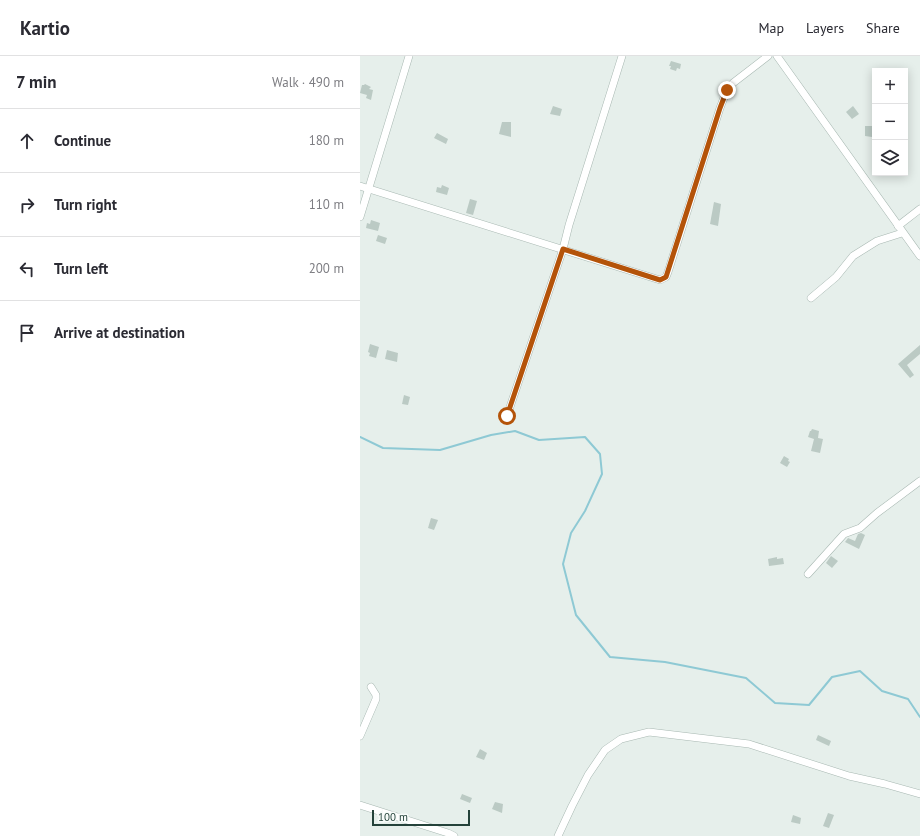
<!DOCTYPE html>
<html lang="en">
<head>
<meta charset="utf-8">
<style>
	body { margin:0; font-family:"PT Sans",sans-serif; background:#f7f7f7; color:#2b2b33 }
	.controls { position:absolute; right:12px; top:12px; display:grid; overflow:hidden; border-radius:0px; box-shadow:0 2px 10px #0003 }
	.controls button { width:36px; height:36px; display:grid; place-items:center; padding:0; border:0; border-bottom:1px solid #e1e1e2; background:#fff; color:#2b2b33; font:20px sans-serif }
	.scale { position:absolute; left:12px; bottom:10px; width:98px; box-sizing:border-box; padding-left:4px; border:2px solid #24423a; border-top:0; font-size:11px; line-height:14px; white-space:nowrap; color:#24423a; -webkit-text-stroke:3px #f7fbf9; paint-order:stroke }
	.stop { position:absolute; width:12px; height:12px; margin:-9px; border:3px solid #b45309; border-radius:50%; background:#fff }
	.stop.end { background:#b45309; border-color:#fff; box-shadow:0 1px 4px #0008 }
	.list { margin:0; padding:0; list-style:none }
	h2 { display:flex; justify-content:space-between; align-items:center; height:52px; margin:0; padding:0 16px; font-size:17px }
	h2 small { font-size:13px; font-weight:400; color:#7c7c81 }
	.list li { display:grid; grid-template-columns:26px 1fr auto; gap:12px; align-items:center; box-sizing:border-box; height:64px; padding:0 16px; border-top:1px solid #e1e1e2 }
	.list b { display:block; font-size:15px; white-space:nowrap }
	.list em { font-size:13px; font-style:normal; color:#7c7c81 }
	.icon { flex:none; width:22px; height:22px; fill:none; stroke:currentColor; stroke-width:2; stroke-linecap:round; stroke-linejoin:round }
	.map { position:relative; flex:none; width:560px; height:780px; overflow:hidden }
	header { display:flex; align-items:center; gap:24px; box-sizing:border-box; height:56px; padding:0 20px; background:#fff; border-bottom:1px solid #e1e1e2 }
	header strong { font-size:19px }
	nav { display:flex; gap:22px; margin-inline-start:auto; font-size:14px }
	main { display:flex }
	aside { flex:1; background:#fff }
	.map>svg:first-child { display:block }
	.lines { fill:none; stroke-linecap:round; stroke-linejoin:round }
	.stream { stroke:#8ec9d4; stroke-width:2 }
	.building { fill:#bbcac4 }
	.street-casing { stroke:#a8b8b2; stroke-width:8 }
	.street { stroke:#fff; stroke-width:7 }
	.route { stroke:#b45309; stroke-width:5 }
</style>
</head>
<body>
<header>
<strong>Kartio</strong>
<nav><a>Map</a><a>Layers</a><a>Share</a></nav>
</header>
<main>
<aside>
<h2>7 min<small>Walk · 490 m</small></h2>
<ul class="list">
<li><svg class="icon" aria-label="ahead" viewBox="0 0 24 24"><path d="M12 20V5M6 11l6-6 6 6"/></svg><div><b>Continue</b></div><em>180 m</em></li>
<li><svg class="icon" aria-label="right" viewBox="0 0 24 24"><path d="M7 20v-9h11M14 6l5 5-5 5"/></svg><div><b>Turn right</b></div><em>110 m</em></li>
<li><svg class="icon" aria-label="left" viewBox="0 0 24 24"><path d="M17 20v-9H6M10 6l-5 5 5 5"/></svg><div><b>Turn left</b></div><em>200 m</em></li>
<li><svg class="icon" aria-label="arrive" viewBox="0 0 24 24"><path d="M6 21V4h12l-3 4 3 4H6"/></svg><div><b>Arrive at destination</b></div></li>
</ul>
</aside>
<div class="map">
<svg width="560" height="780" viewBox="0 0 560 780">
	<rect width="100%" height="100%" fill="#e6efeb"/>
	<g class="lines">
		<polyline class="stream" points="0,381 23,392 80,394 131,379 155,375 179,384 225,381 240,398 242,418 225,455 211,477 203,508 216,559 250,601 305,606 386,622 415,647 449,649 472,621 500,615 522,635 548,643 560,661"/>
	</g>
	<g class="building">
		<polygon points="311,5 321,8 320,13 317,12 316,15 310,13 311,10 309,10"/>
		<polygon points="5,28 11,31 9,33 13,34 11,44 6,42 7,39 0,37 2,29 4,29"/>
		<polygon points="193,50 202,53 200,60 190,58"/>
		<polygon points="493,50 499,58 492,63 486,56"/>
		<polygon points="142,66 151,66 151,81 139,78"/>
		<polygon points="505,70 512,70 512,81 505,80"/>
		<polygon points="77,77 88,83 86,88 74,82"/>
		<polygon points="82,129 89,132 87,139 76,136 77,131 81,132"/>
		<polygon points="110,143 117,145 113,159 106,157"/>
		<polygon points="354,146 361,148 358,170 350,168"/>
		<polygon points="11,164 20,167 18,175 6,172 7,167 10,168"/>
		<polygon points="18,179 27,182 25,188 16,185"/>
		<polygon points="10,288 19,291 16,302 9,300 10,297 8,296"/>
		<polygon points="560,289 560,298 547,309 554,319 550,322 538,308"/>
		<polygon points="27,294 38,297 37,306 25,303"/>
		<polygon points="44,339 50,341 48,349 42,348"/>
		<polygon points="452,373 459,375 458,382 463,383 460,397 451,395 454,383 448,381 450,375 451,375"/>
		<polygon points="424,400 429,403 428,405 430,406 427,411 420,407"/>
		<polygon points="71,462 78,464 74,474 68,472"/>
		<polygon points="501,477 505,479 499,493 485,486 488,482 495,485 498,478"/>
		<polygon points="471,500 478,505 472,512 466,507"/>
		<polygon points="417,501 417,503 423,502 424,508 409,510 408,503"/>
		<polygon points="458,679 471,685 469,690 456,684"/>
		<polygon points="120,693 127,697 124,704 116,701"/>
		<polygon points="102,738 112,742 110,747 100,743"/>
		<polygon points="135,746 143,748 142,757 132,753"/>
		<polygon points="468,757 474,759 469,772 463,770"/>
		<polygon points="433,759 441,762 440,768 431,766"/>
	</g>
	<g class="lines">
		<g class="street-casing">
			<g id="street">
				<polyline points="417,0 560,200"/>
				<polyline points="0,130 300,224 306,221 308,216 360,52 367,34 373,27 408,0"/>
				<polyline points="0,161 49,0"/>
				<polyline points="538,170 560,153"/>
				<polyline points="451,242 476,221 493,200 517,185 542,177"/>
				<polyline points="147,360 203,193 209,169 262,0"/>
				<polyline points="448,518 484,478 500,472 517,457 560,425"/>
				<polyline points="0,680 16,643 16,639 11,631"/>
				<polyline points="0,749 88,777 94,780"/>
				<polyline points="198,780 212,750 228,719 245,694 261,683 289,676 389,688 489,720 525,728 560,738"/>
			</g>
		</g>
		<use href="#street" class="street"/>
	</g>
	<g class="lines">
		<polyline class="route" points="147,360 203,193 300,224 306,221 360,52 367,34"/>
	</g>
</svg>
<div class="controls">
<button>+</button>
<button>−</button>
<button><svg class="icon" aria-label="layers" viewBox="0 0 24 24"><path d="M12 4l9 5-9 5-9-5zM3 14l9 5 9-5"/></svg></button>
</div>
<div class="scale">100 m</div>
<div class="stop" style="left:147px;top:360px"></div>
<div class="stop end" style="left:367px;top:34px"></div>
</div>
</main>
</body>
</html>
